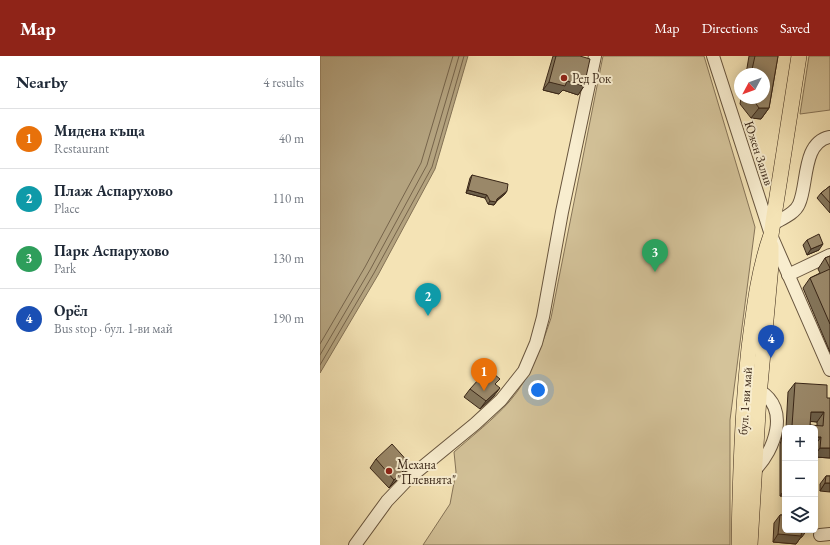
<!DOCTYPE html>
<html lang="en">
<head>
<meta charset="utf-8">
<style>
	body { margin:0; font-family:"EB Garamond",serif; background:#f6f6f7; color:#1f2937 }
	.controls { position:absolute; right:12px; bottom:12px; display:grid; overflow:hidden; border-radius:6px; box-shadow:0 2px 10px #0003 }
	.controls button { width:36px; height:36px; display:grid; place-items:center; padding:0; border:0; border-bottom:1px solid #e0e1e3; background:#fff; color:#1f2937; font:20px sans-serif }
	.compass { position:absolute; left:414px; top:12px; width:36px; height:36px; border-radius:50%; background:#fff; box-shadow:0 2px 10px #0003; rotate:229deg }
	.you { position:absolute; left:218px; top:334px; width:14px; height:14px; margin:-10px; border:3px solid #fff; border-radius:50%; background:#1a73e8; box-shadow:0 0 0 6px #1a73e833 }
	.badge { display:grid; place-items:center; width:26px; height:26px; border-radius:50%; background:#8f2418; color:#fff; font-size:13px; font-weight:700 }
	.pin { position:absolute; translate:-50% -33px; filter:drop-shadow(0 1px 2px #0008) }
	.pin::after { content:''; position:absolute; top:21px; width:14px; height:12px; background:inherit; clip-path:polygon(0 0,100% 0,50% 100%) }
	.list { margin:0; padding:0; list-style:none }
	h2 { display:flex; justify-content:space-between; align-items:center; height:52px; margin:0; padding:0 16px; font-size:17px }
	h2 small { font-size:13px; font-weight:400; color:#747a83 }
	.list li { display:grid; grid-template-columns:26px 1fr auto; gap:12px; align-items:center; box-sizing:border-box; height:60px; padding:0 16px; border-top:1px solid #e0e1e3 }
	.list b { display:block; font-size:15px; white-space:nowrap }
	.list p { margin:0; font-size:13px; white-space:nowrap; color:#747a83 }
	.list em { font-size:13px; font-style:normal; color:#747a83 }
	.icon { flex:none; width:22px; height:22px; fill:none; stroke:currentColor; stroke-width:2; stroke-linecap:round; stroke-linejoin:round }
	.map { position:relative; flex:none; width:510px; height:489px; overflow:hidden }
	header { display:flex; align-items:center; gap:24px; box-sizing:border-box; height:56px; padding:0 20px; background:#8f2418; color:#fff }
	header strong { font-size:19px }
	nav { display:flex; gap:22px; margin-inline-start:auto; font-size:14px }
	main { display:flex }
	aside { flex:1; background:#fff }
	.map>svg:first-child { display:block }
	.green { fill:#d4c39a; stroke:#867458 }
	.water { fill:#b4a37f; stroke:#837155 }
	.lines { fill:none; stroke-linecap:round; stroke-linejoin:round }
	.shore { stroke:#76644b; stroke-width:1 }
	.minor-casing { stroke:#68553e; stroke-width:14 }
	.major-casing { stroke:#392617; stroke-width:16 }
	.minor { stroke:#f8edcf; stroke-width:12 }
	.major { stroke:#f4e3b5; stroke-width:15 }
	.wall { fill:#84755a; stroke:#392617; fill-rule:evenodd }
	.shaded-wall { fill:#6c5f4a; stroke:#392617 }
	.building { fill:#9a8869; stroke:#392617; fill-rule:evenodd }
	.poi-dot { fill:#8f2418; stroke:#f8edcf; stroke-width:1.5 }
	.labels { text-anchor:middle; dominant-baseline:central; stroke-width:4; stroke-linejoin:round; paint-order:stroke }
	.poi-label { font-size:13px; fill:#392617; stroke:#f8edcf; text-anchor:start }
	.street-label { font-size:13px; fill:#392617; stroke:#f8edcf }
</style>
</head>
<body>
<header>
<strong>Map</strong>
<nav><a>Map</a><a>Directions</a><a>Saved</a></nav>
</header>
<main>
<aside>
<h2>Nearby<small>4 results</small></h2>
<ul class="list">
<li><span class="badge" style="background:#e8710a">1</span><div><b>Мидена къща</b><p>Restaurant</p></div><em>40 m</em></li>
<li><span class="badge" style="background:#0f9aa8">2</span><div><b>Плаж Аспарухово</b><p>Place</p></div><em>110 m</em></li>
<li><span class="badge" style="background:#2e9e5b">3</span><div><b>Парк Аспарухово</b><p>Park</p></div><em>130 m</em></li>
<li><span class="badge" style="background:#1a4fb4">4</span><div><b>Орёл</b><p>Bus stop · бул. 1-ви май</p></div><em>190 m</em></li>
</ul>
</aside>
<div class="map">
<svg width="510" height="489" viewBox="0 0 510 489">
	<rect width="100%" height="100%" fill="#f4e3b5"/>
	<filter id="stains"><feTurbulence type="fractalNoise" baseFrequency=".005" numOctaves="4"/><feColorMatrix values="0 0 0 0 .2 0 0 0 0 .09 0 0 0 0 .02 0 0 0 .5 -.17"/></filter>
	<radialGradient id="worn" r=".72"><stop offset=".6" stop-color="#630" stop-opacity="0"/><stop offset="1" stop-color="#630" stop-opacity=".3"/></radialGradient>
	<g class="green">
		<path d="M283,0H384L435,171L410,364V489H103L130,448L136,416L134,396C152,380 173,364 189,346C210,322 221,292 231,262Z"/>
		<polygon points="489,0 510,0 510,54 480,58"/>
	</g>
	<polygon class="water" points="0,0 148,0 115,113 58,219 0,317"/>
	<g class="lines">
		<g class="shore">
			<polyline points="0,288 45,211 101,107 133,0"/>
			<polyline points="0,299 50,214 107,109 139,0"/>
			<polyline points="0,309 54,217 112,111 144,0"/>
		</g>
		<g class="minor-casing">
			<g id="minor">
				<polyline points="393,0 451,179 510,314"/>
				<path d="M453,168C461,163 475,158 479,148C488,129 482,87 509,81"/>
				<polyline points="468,219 510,199"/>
				<path d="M435,414C455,393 470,353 440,335"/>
				<polyline points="500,479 510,478"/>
				<polyline points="35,489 67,445 89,422 155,368 181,344 204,315 216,287 223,261 242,156 275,0"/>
			</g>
		</g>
		<g class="major-casing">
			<g id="major">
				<path d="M419,489C420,423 422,358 429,292C434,253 438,216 451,179L479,0"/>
				<polyline points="430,489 439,340 451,209 451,190"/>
			</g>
		</g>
		<use href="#minor" class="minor"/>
		<use href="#major" class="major"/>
	</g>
	<g class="wall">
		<polygon points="233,0 260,0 264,30 258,39 243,34 239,38 223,34"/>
		<polygon points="429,0 458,0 449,52 441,63 431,62 420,48 421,42 444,42 444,18 426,18"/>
		<polygon points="152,119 185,138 177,145 174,149 168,148 165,142 146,137 150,122"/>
		<polygon points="510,130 510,157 497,142 501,137"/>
		<polygon points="487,184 499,194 487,199 483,189"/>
		<polygon points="510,200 510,296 483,232 490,222 500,217 498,213 505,202"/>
		<path d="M475,327L507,342L510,402L495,401V372H466L468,336ZM490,365L497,366V370L490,369Z"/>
		<polygon points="176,329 174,340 160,353 144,341 150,333"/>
		<polygon points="465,376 465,440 460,440 460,389 462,380"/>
		<polygon points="56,403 90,408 85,416 69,432 50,412"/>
		<polygon points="506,420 510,420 500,435 500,428"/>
		<polygon points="465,451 465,474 482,481 481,481 476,488 453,486 454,467 460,459 464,459 464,453"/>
	</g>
	<g class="shaded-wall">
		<polygon points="247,25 264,30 258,39 243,34 239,38 223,34 229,26"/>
		<polygon points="439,52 449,52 441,63 431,62"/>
		<polygon points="148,134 167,139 165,142 146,137"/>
		<polygon points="187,135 185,138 175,146 176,146 174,149 168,148 170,145 177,143"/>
		<polygon points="503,188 499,194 487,199 491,193"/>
		<polygon points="180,332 174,340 160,353 166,345"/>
		<polygon points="491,356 504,356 497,366 484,365"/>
		<polygon points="495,381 501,381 495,389"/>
		<polygon points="500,392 510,392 510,402 495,401 495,399"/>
		<polygon points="90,408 85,416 69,432 74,424"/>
		<polygon points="505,427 510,427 510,436 500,435"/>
		<polygon points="465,433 465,440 460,440"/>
		<polygon points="481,474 487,474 482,481 481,481 476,488 453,486 458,478"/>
	</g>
	<g class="building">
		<polygon points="236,0 260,0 270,3 264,30 247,25 245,30 229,26"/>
		<polygon points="435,0 458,0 449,52 439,52 432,42 444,42 444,18 431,18"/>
		<polygon points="152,119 188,128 187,135 177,143 176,146 170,145 167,139 148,134"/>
		<polygon points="510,130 510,147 501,137"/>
		<polygon points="499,178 503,188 491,193 487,184"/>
		<polygon points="510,200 510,212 505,202"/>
		<polygon points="510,213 510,268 490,222"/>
		<polygon points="168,313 180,323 175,328 180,332 166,345 150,333"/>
		<path d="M475,327L507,329V342H510V392H500L501,381H495V372H468L469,370H472ZM491,356H504L503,370L490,369Z"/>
		<polygon points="72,388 90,408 74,424 56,403"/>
		<polygon points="506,420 510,420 510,427 505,427"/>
		<polygon points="460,459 465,459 465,474 482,474 481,480 458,478"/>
	</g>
	<g class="poi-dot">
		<circle cx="244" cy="22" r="4"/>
		<circle cx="69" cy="415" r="4"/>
	</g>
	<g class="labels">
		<g class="poi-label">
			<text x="252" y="22">Ред Рок</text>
			<text x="77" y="408">Механа<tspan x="77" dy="15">"Плевнята"</tspan></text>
		</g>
		<g class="street-label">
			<text transform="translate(439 97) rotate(72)">Южен Залив</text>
			<text transform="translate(425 345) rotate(-86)">бул. 1-ви май</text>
		</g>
	</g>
	<rect width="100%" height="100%" filter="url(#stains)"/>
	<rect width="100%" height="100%" fill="url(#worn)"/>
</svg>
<div class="controls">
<button>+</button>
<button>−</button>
<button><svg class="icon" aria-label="layers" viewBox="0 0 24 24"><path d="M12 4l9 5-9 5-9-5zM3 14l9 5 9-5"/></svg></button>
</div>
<svg class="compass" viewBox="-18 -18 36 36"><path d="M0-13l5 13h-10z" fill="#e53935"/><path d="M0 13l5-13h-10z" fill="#747a83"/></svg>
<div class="you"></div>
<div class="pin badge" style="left:164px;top:335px;background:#e8710a">1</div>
<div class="pin badge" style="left:108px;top:260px;background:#0f9aa8">2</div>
<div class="pin badge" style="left:335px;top:216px;background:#2e9e5b">3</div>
<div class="pin badge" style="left:451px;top:302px;background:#1a4fb4">4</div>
</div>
</main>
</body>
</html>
